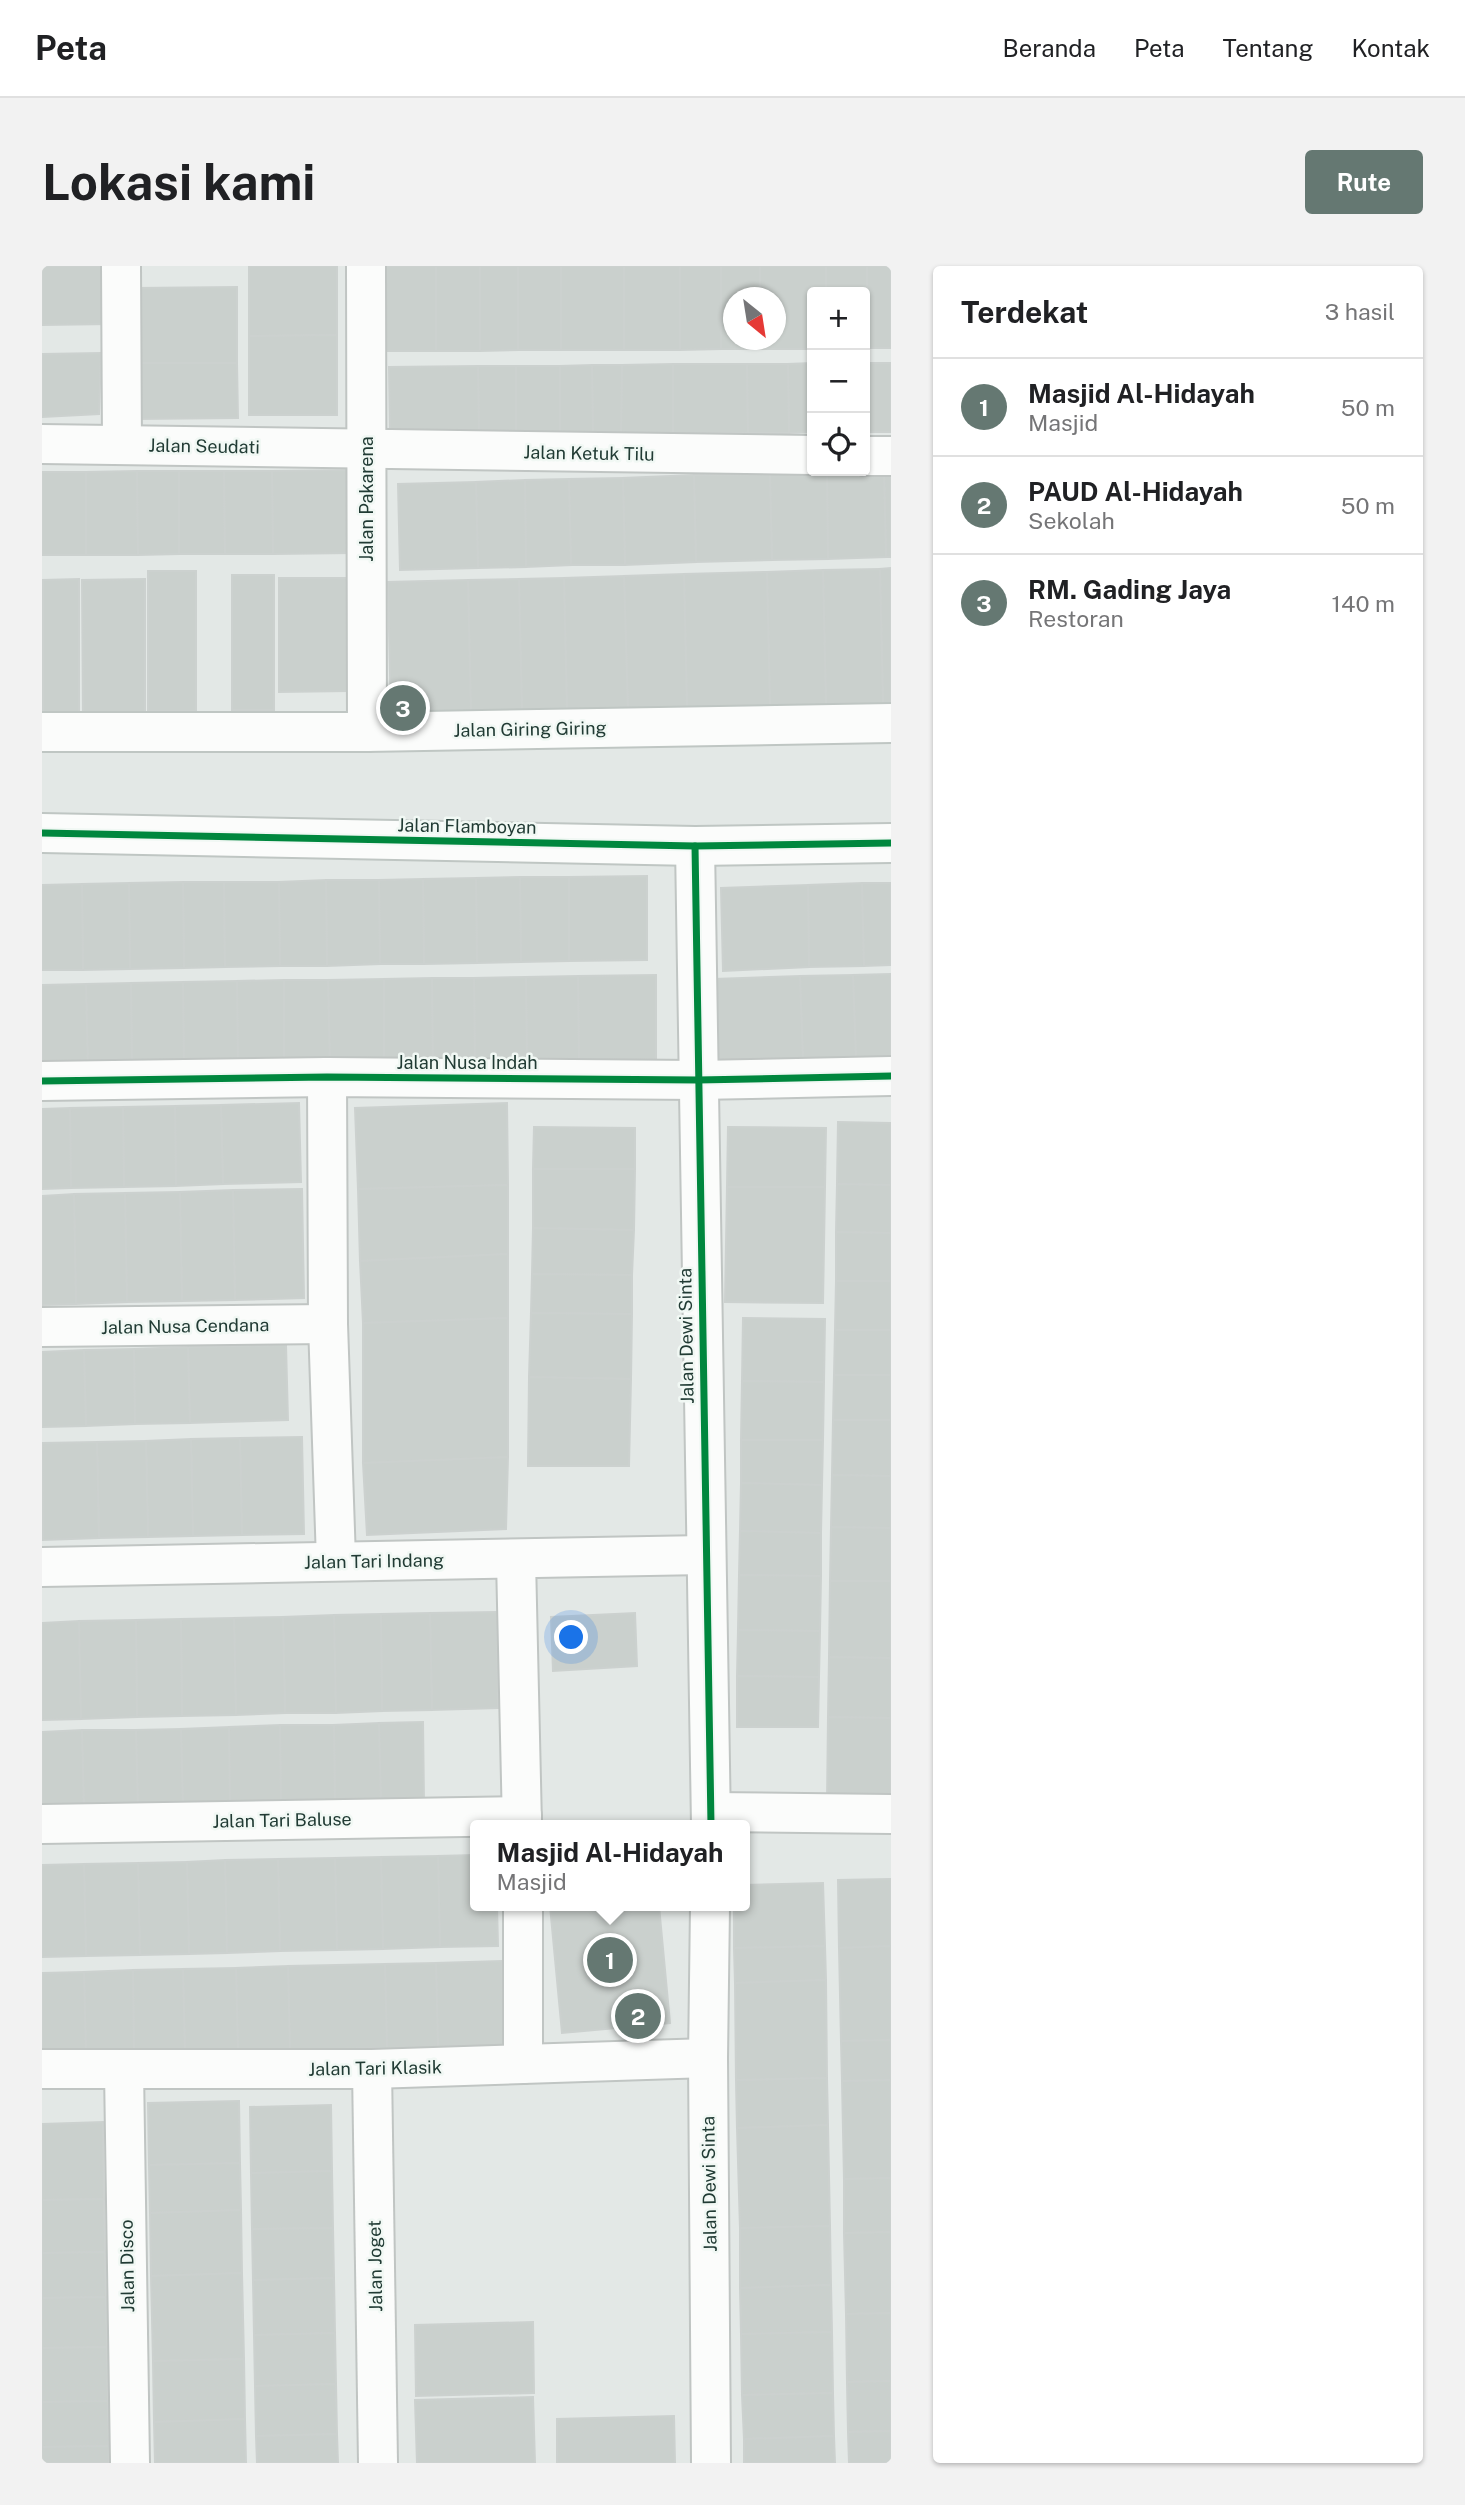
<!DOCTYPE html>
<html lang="id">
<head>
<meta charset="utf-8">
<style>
	body { margin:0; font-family:"Public Sans",sans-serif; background:#f2f2f2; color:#202124 }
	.controls { position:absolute; right:21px; top:21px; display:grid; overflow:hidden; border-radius:7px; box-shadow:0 2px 5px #0004 }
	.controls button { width:63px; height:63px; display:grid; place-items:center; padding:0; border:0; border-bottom:2px solid #e0e0e0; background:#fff; color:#202124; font:35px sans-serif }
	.compass { position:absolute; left:681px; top:21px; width:63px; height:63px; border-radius:50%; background:#fff; box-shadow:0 2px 5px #0004; rotate:150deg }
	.you { position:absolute; left:530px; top:1372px; width:24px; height:24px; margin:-18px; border:5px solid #fff; border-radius:50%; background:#1a73e8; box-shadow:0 0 0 10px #1a73e833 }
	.badge { display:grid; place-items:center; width:46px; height:46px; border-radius:50%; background:#657872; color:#fff; font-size:23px; font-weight:700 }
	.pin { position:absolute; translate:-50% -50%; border:4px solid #fff; box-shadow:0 2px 7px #0006 }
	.popup { position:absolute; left:428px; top:1554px; width:280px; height:91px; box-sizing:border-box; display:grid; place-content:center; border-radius:7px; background:#fff; filter:drop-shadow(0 2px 5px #0005); font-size:23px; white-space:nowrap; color:#757577 }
	.popup b { font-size:26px; color:#202124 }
	.popup::after { content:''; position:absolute; left:50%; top:100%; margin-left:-14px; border:14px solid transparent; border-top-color:#fff }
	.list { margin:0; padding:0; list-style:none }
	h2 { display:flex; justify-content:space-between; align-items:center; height:91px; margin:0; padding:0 28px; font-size:30px }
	h2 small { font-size:23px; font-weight:400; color:#757577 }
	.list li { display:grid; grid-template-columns:46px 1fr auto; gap:21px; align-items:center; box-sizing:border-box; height:98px; padding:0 28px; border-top:2px solid #e0e0e0 }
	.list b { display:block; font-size:26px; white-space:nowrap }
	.list p { margin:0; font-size:23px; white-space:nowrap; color:#757577 }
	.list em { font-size:23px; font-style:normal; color:#757577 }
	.icon { flex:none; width:38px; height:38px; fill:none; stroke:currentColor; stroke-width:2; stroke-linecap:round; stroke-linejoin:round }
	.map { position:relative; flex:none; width:849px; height:2197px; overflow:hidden; border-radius:7px }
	header { display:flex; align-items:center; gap:42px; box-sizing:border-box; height:98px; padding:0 35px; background:#fff; border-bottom:2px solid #e0e0e0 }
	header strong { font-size:33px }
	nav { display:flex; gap:38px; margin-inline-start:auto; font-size:24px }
	.intro { display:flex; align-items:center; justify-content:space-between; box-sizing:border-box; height:168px; padding:0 42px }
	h1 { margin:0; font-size:49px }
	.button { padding:18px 32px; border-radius:7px; background:#657872; color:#fff; font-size:24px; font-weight:700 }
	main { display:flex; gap:42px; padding:0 42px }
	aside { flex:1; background:#fff; border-radius:7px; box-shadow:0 2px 5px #0004 }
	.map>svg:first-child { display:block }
	.building { fill:#cad0cd; stroke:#ccd1cf; stroke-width:2 }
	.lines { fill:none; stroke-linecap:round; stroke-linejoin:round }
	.street-casing { stroke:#c0c5c3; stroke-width:42 }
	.secondary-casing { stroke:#bfc6c3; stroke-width:42 }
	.street { stroke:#fbfcfb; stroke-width:38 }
	.secondary { stroke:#fbfcfb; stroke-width:38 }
	.cycleway-casing { stroke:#f1f8f4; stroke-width:11 }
	.cycleway { stroke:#00873e; stroke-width:7 }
	.labels { text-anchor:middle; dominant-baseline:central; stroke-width:5; stroke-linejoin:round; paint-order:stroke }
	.street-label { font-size:18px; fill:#213b34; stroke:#f1f8f4 }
</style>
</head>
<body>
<header>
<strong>Peta</strong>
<nav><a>Beranda</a><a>Peta</a><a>Tentang</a><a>Kontak</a></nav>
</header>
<div class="intro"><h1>Lokasi kami</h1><a class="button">Rute</a></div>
<main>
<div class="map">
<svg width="849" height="2197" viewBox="0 0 849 2197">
	<rect width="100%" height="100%" fill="#e3e8e6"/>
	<g class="building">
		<polygon points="0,0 68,0 68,58 0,59"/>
		<polygon points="207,0 295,0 295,69 207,70"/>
		<rect x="339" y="0" width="55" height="85"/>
		<rect x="394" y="0" width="44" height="85"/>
		<polygon points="438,0 476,0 476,84 438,85"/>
		<rect x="476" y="0" width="43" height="84"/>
		<rect x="519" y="0" width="63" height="84"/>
		<rect x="582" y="0" width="56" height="84"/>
		<polygon points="638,0 679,0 679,83 638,84"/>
		<polygon points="679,0 718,0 718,32 692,32 692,74 718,74 718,83 679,83"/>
		<polygon points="718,0 784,0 784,26 770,26 770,83 718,83 718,74 734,74 734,32 718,32"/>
		<polygon points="784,0 825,0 825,82 823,82 823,26 784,26"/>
		<rect x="825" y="0" width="24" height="82"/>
		<polygon points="195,21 195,97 94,97 94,22"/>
		<polygon points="295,69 295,149 207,149 207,70"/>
		<polygon points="59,87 57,148 0,151 0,88"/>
		<polygon points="94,97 195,97 196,152 94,153"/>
		<polygon points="770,97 770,166 747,167 746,98"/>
		<rect x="823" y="97" width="26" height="69"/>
		<polygon points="631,98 705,98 706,167 631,167"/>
		<polygon points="631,98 631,167 579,168 580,99"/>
		<polygon points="705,98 746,98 747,167 706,167"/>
		<polygon points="550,99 580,99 579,168 551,168"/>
		<polygon points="550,99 551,168 518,168 518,100"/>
		<polygon points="436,100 474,100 474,168 437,169"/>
		<polygon points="436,100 437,169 348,169 347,101"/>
		<rect x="474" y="100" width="44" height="68"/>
		<polygon points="310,204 310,287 231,288 230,205"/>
		<polygon points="849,204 849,291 844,291 842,205"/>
		<polygon points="95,205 96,289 44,289 44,206"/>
		<polygon points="95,205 137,205 137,288 96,289"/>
		<polygon points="137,205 182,205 183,288 137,288"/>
		<polygon points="182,205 230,205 231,288 183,288"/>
		<polygon points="842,205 844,291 786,293 785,206"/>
		<rect x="0" y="206" width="44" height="83"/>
		<polygon points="785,206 786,293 730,294 728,208"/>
		<polygon points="728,208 730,294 654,296 652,209"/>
		<polygon points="652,209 654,296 583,299 581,212"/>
		<polygon points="581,212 583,299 529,299 527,213"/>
		<polygon points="527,213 529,299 484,301 483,214"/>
		<polygon points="483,214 484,301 436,302 434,216"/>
		<polygon points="434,216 436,302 358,304 356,218"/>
		<polygon points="849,302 849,438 841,438 838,303"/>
		<polygon points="838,303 841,438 784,440 781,304"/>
		<polygon points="781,304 784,440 728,441 725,306"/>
		<rect x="106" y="305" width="48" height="140"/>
		<polygon points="725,306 728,441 645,443 642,308"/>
		<polygon points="642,308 645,443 586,445 582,310"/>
		<rect x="190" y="309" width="42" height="135"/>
		<polygon points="582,310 586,445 525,447 522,312"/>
		<polygon points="237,312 306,312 306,425 237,426"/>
		<polygon points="522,312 525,447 480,448 477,313"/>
		<polygon points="37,313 37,449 1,449 1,314"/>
		<polygon points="103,313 103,447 41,448 40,314"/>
		<polygon points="477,313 480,448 429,449 426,314"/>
		<polygon points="426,314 429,449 349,452 346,316"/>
		<polygon points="605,610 605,694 527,695 527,611"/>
		<polygon points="478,611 527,611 527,695 479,696"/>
		<polygon points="478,611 479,696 435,697 434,612"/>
		<polygon points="434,612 435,697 382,698 381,613"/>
		<polygon points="381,613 382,698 338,698 337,614"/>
		<polygon points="284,614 337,614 338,698 285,700"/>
		<polygon points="284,614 285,700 238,700 237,616"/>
		<polygon points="141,616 182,616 183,701 142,702"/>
		<polygon points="141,616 142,702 88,703 87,617"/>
		<polygon points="182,616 237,616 238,700 183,701"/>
		<polygon points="87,617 88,703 41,704 40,618"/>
		<polygon points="820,617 822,700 767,701 766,619"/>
		<polygon points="820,617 849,617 849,699 822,700"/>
		<polygon points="40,618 41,704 0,704 0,619"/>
		<polygon points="766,619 767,701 681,705 679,622"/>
		<polygon points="849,708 849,792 814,794 811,709"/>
		<polygon points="614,709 614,797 537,798 536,710"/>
		<polygon points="811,709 814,794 761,795 758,710"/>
		<polygon points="536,710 537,798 485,799 484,711"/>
		<polygon points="758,710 761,795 676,798 673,713"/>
		<polygon points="484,711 485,799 433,800 432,712"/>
		<polygon points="390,712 391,801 342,802 342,713"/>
		<polygon points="390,712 432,712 433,800 391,801"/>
		<polygon points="342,713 342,802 288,802 286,714"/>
		<polygon points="242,714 242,803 196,804 195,715"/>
		<polygon points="242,714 286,714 288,802 242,803"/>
		<polygon points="195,715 196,804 142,805 141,716"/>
		<polygon points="141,716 142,805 90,806 89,717"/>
		<polygon points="89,717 90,806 46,806 44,718"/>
		<polygon points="44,718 46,806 0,807 0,719"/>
		<polygon points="257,837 259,916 181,918 179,839"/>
		<polygon points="465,837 466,919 316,923 313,842"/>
		<polygon points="179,839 181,918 134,920 133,840"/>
		<polygon points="133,840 134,920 82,921 81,841"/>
		<polygon points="81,841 82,921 29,922 28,842"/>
		<polygon points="28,842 29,922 0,923 0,843"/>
		<polygon points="796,856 849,857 849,919 795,918"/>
		<polygon points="492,861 593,862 593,903 491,903"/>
		<polygon points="686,861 784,862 783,921 685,921"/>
		<polygon points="491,903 593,903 592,964 491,962"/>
		<polygon points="795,918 849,919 849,967 794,966"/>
		<polygon points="466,919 466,988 318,995 316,923"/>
		<polygon points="685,921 783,921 781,1037 683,1036"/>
		<polygon points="260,923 262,1032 193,1034 191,924"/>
		<polygon points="191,924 193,1034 140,1035 138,926"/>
		<polygon points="138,926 140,1035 85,1036 83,927"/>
		<polygon points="83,927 85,1036 34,1038 32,928"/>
		<polygon points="32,928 34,1038 0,1039 0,930"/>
		<polygon points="491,962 592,964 590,1009 490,1008"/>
		<polygon points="794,966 849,967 849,1015 794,1015"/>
		<polygon points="466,988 466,1052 321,1057 318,995"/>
		<polygon points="490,1008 590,1009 590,1048 489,1047"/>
		<polygon points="794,1015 849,1015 849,1064 793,1064"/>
		<polygon points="489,1047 590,1048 589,1113 487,1111"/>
		<polygon points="466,1052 466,1191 321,1197 321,1057"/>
		<polygon points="701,1052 783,1053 782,1116 700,1115"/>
		<polygon points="793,1064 849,1064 849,1109 792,1109"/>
		<polygon points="244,1079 246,1154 148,1157 146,1081"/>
		<polygon points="146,1081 148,1157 93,1158 92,1083"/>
		<polygon points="92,1083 93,1158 44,1160 42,1084"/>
		<polygon points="42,1084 44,1160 0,1161 0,1086"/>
		<polygon points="792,1109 849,1109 849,1154 791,1154"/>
		<polygon points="487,1111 589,1113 587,1200 486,1200"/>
		<polygon points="700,1115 782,1116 781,1174 699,1174"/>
		<polygon points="791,1154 849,1154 849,1210 790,1209"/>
		<polygon points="260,1171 262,1268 200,1269 198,1172"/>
		<polygon points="198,1172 200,1269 151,1270 149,1173"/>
		<polygon points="149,1173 151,1270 106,1271 104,1175"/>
		<polygon points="699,1174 781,1174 780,1219 699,1217"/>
		<polygon points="104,1175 106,1271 57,1272 55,1176"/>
		<polygon points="55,1176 57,1272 1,1274 0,1177"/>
		<polygon points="466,1191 464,1263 325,1269 321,1197"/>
		<polygon points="790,1209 849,1210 849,1262 789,1261"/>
		<polygon points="699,1217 780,1219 779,1267 698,1265"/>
		<polygon points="789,1261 849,1262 849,1315 788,1315"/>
		<polygon points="698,1265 779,1267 779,1310 697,1309"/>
		<polygon points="697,1309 779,1310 778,1365 696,1364"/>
		<polygon points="788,1315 849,1315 849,1392 787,1391"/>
		<polygon points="455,1346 456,1442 390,1444 388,1347"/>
		<polygon points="388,1347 390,1444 340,1445 339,1348"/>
		<polygon points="593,1347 595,1400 511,1405 509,1351"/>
		<polygon points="339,1348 340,1445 294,1447 292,1349"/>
		<polygon points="292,1349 294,1447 243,1447 241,1351"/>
		<polygon points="241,1351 243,1447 194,1449 192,1352"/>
		<polygon points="192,1352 194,1449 140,1450 139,1353"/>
		<polygon points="139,1353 140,1450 95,1451 94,1354"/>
		<polygon points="94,1354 95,1451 39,1453 37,1355"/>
		<polygon points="37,1355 39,1453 0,1454 0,1357"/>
		<polygon points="696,1364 778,1365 777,1411 695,1410"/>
		<polygon points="787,1391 849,1392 849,1452 786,1451"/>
		<polygon points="695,1410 777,1411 776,1461 695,1461"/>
		<polygon points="786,1451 849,1452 849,1537 785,1537"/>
		<polygon points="381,1456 382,1537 339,1538 337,1457"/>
		<polygon points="337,1457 339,1538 293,1539 292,1459"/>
		<polygon points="238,1459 292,1459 293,1539 239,1541"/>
		<polygon points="238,1459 239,1541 188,1541 187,1461"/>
		<polygon points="187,1461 188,1541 141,1543 139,1463"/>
		<polygon points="139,1463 141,1543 96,1544 94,1464"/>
		<polygon points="40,1464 94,1464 96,1544 42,1546"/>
		<polygon points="40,1464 42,1546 0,1547 0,1466"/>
		<polygon points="433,1589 433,1640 455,1640 456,1680 398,1681 396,1590"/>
		<polygon points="396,1590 398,1681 341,1683 339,1591"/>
		<polygon points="339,1591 341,1683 295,1684 293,1592"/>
		<polygon points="293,1592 295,1684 238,1685 236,1593"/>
		<polygon points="236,1593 238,1685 185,1687 183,1594"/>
		<polygon points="183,1594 185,1687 147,1688 145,1596"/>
		<polygon points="145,1596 147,1688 98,1689 96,1597"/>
		<polygon points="96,1597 98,1689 44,1690 42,1598"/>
		<polygon points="42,1598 44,1690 0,1691 0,1599"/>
		<polygon points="849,1613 849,1680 797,1682 796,1614"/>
		<polygon points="781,1617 783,1680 692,1682 692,1640 703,1640 703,1619"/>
		<polygon points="508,1640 617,1640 628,1757 520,1767"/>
		<polygon points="783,1680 784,1714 693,1717 692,1682"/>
		<polygon points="849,1680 849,1774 799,1775 797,1682"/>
		<polygon points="460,1695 462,1779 396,1781 394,1697"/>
		<polygon points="394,1697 396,1781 345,1782 343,1698"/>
		<polygon points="343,1698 345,1782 248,1784 246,1700"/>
		<polygon points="246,1700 248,1784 196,1785 194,1702"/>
		<polygon points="194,1702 196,1785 143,1788 141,1703"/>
		<polygon points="141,1703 143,1788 92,1788 91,1704"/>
		<polygon points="91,1704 92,1788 44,1789 42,1706"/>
		<polygon points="42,1706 44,1789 0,1791 0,1707"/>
		<polygon points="784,1714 785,1812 694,1814 693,1717"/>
		<polygon points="849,1774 849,1814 800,1815 799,1775"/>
		<polygon points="785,1812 786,1859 695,1862 694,1814"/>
		<polygon points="849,1814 849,1912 802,1913 800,1815"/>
		<polygon points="197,1835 198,1897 107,1899 106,1837"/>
		<polygon points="289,1839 290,1905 209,1907 208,1841"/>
		<polygon points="61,1856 62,1933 0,1934 0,1858"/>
		<polygon points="786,1859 788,1960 698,1962 695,1862"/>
		<polygon points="198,1897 199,1944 108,1947 107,1899"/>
		<polygon points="290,1905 291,1962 210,1963 209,1907"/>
		<polygon points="849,1912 849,1966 802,1967 802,1913"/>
		<polygon points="62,1933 63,1986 0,1987 0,1934"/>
		<polygon points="199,1944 200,2007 109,2010 108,1947"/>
		<polygon points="788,1960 789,2019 698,2022 698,1962"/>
		<polygon points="291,1962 292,2012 211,2014 210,1963"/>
		<polygon points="849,1966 849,2047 804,2048 802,1967"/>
		<polygon points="63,1986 64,2031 0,2032 0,1987"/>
		<polygon points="200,2007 202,2093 111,2095 109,2010"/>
		<polygon points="292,2012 293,2067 212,2069 211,2014"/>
		<polygon points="789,2019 790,2066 699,2068 698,2022"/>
		<polygon points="64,2031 65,2081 0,2082 0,2032"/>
		<polygon points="849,2047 849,2115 805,2116 804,2048"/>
		<polygon points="491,2056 492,2127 374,2130 373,2059"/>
		<polygon points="790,2066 791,2127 700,2129 699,2068"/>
		<polygon points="293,2067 294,2118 213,2120 212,2069"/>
		<polygon points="65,2081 66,2135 0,2136 0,2082"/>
		<polygon points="202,2093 203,2153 112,2156 111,2095"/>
		<polygon points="849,2115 849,2165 806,2166 805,2116"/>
		<polygon points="294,2118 295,2168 214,2170 213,2120"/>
		<polygon points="791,2127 792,2170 702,2173 700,2129"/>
		<polygon points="491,2131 493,2197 375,2197 373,2134"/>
		<polygon points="66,2135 67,2180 0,2181 0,2136"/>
		<polygon points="632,2150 633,2197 515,2197 515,2153"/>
		<polygon points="203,2153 204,2197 113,2197 112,2156"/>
		<polygon points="849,2165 849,2197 807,2197 806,2166"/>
		<polygon points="295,2168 296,2197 215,2197 214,2170"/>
		<polygon points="792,2170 793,2197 702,2197 702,2173"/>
		<polygon points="67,2180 67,2197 0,2197 0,2181"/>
	</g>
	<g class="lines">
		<g class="street-casing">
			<g id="street">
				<polyline points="79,0 80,178"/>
				<polyline points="324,0 325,466"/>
				<polyline points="0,178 770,189"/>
				<polyline points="823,190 849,190"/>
				<polyline points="653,580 669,1559"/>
				<polyline points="285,811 286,1058 294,1294"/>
				<polyline points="0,815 285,811 656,814 849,810"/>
				<polyline points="0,1061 286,1058"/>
				<polyline points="474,1294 480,1559"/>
				<polyline points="0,1301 663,1289"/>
				<polyline points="669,1546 849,1548"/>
				<polyline points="0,1558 480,1550"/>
				<polyline points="481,1640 481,1798"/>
				<polyline points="668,1640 666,1792 669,2197"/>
				<polyline points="0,1803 330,1803 666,1792"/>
				<polyline points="330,1803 336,2197"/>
				<polyline points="82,1804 88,2197"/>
			</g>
		</g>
		<g class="secondary-casing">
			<g id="secondary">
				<polyline points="0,466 325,466 849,457"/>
				<polyline points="0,567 653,580 849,577"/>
			</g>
		</g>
		<use href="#street" class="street"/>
		<use href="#secondary" class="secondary"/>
		<g class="cycleway-casing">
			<g id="cycleway">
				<polyline points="0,567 653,580 849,577"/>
				<polyline points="653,580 669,1559"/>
				<polyline points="0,815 285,811 656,814 849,810"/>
			</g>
		</g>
		<use href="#cycleway" class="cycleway"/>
	</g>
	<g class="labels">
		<g class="street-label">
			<text transform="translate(162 180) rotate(1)">Jalan Seudati</text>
			<text transform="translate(547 187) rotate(1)">Jalan Ketuk Tilu</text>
			<text transform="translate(324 233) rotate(-90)">Jalan Pakarena</text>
			<text transform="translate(488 463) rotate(-1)">Jalan Giring Giring</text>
			<text transform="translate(425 560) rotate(1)">Jalan Flamboyan</text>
			<text x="425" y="796">Jalan Nusa Indah</text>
			<text transform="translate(143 1060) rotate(-1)">Jalan Nusa Cendana</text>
			<text transform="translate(644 1070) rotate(-91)">Jalan Dewi Sinta</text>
			<text transform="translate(332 1295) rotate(-1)">Jalan Tari Indang</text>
			<text transform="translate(240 1554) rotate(-1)">Jalan Tari Baluse</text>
			<text transform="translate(333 1802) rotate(-1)">Jalan Tari Klasik</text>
			<text transform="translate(667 1918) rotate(-91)">Jalan Dewi Sinta</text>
			<text transform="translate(85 2000) rotate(-91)">Jalan Disco</text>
			<text transform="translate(333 2000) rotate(-91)">Jalan Joget</text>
		</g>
	</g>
</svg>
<div class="controls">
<button>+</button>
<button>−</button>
<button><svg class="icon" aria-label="locate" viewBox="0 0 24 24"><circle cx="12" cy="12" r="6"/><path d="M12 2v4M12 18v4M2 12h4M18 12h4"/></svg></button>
</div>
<svg class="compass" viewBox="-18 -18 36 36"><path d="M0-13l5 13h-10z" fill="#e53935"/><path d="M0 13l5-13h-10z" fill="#757577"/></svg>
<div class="you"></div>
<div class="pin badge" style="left:568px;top:1694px">1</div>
<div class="popup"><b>Masjid Al-Hidayah</b>Masjid</div>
<div class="pin badge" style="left:596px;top:1750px">2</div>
<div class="pin badge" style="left:361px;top:442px">3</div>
</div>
<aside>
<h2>Terdekat<small>3 hasil</small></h2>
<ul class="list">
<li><span class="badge">1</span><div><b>Masjid Al-Hidayah</b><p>Masjid</p></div><em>50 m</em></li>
<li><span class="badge">2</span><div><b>PAUD Al-Hidayah</b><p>Sekolah</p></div><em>50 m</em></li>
<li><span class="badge">3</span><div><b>RM. Gading Jaya</b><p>Restoran</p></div><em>140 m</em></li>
</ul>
</aside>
</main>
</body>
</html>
